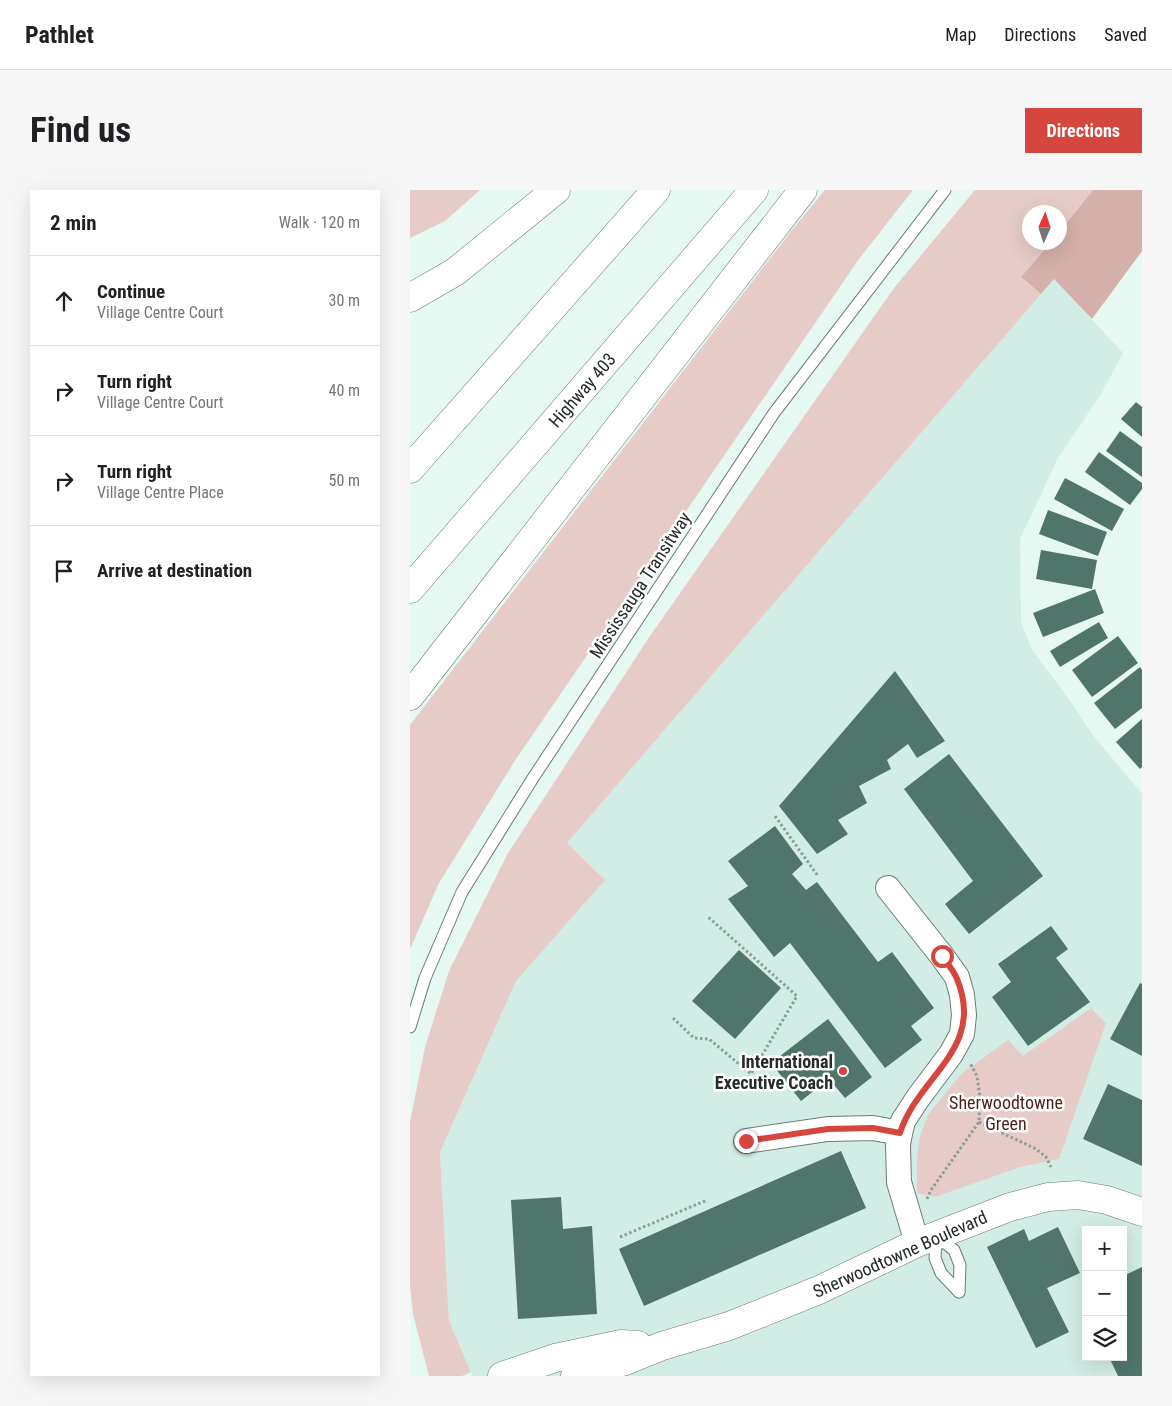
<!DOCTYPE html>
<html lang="en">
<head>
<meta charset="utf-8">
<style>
	body { margin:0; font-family:"Roboto Condensed",sans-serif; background:#f6f6f6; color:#202124 }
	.controls { position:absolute; right:15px; bottom:15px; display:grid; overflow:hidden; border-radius:0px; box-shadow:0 5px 20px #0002 }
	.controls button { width:45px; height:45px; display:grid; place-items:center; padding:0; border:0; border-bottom:1px solid #e0e0e0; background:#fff; color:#202124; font:25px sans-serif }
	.compass { position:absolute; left:612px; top:15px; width:45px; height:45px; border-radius:50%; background:#fff; box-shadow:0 5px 20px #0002; rotate:3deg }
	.stop { position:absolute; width:15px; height:15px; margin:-11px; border:4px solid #d4463e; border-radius:50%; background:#fff }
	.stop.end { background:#d4463e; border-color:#fff; box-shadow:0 1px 5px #0008 }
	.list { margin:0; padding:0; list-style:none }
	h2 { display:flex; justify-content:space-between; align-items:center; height:65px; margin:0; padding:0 20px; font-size:21px }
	h2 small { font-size:16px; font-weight:400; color:#757577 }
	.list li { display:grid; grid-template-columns:32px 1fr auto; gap:15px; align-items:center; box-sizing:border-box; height:90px; padding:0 20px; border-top:1px solid #e0e0e0 }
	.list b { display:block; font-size:19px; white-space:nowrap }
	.list p { margin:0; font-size:16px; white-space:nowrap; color:#757577 }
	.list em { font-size:16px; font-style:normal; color:#757577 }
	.icon { flex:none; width:28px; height:28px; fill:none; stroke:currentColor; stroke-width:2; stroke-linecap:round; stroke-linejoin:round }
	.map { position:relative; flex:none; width:732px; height:1186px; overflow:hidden; border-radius:0px }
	header { display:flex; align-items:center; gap:30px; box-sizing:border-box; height:70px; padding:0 25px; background:#fff; border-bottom:1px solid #e0e0e0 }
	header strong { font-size:24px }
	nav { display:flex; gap:28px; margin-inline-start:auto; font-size:18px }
	.intro { display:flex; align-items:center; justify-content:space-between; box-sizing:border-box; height:120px; padding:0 30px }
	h1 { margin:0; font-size:35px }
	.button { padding:12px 22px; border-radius:0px; background:#d4463e; color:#fff; font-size:18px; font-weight:700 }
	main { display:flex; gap:30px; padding:0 30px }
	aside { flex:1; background:#fff; border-radius:0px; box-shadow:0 5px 20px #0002 }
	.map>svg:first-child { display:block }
	.built { fill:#d1ede5; fill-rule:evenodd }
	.green { fill:#e7cbc8 }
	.forest { fill:#d5afaa }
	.building { fill:#50756b }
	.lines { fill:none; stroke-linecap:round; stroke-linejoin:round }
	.service-casing { stroke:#6c7c77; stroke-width:13 }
	.minor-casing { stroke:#6c7c77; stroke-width:26 }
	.tertiary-casing { stroke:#6c7c77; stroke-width:29 }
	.motorway-casing { stroke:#6c7c77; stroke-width:29 }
	.path { stroke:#8f9d99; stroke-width:3; stroke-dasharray:2.5 2.5; stroke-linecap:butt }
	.service { stroke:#fff; stroke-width:11 }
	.minor { stroke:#fff; stroke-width:24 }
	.tertiary { stroke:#fff; stroke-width:28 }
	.motorway { stroke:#fff; stroke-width:28 }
	.route { stroke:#d4463e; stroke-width:6 }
	.poi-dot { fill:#d4463e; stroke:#fff; stroke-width:2 }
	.labels { text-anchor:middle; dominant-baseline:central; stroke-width:5; stroke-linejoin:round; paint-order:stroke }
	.street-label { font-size:18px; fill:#242b29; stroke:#fff }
	.poi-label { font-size:18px; font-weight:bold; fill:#242b29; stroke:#fff; text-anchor:end }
	.park-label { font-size:18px; fill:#4f1f1b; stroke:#fff }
</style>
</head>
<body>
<header>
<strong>Pathlet</strong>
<nav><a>Map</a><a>Directions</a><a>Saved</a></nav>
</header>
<div class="intro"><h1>Find us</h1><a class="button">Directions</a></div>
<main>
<aside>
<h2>2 min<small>Walk · 120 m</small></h2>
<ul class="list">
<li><svg class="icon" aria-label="ahead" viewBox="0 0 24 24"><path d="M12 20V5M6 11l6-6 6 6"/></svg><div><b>Continue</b><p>Village Centre Court</p></div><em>30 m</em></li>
<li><svg class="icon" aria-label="right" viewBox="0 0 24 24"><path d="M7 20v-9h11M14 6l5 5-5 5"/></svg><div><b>Turn right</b><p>Village Centre Court</p></div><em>40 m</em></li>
<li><svg class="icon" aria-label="right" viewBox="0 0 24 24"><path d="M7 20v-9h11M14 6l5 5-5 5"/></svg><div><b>Turn right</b><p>Village Centre Place</p></div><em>50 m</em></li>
<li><svg class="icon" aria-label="arrive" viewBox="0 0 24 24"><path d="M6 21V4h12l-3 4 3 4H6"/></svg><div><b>Arrive at destination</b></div></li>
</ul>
</aside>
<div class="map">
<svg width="732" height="1186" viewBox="0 0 732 1186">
	<rect width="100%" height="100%" fill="#e5f8f2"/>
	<path class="built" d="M644,89L713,163L691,204L648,268L610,349L611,433L623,461L661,512L682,544L732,604V1186H63L39,1131L30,962L106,791L195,690L157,653ZM676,1040H713V1167H676Z"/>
	<g class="green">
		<polygon points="0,0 70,0 35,31 0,48"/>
		<polygon points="415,0 503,0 449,69 106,569 29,693 0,759 0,535 382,40"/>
		<polygon points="565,0 683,0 650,41 650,22 620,22 620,52 640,53 611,87 631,104 157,653 195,690 106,791 30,962 39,1131 61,1182 52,1186 19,1186 3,1124 0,1096 0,932 15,857 39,781 98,663 240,446 484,98"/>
		<polygon points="681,818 696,833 649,969 610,977 525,1007 507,1003 507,971 510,946 518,925 550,885 598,850 613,866"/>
	</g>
	<polygon class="forest" points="683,0 732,0 732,61 682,129 644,89 631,104 611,87 640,53 650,52 650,41"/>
	<g class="building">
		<polygon points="726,212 732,217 732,247 711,229"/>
		<polygon points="710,241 732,257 732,287 696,261"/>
		<polygon points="689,262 732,293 732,299 720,315 675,282"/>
		<polygon points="655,288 714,319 702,341 644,309"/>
		<polygon points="638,320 697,342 688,366 629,344"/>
		<polygon points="631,360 687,370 682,399 626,389"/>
		<polygon points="685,399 694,423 633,447 623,423"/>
		<polygon points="689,432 698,448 650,477 640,461"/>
		<polygon points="708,446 728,473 682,507 662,480"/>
		<polygon points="730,477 732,480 732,518 705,539 684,513"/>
		<polygon points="485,481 535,551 507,568 498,554 477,570 481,579 449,596 457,613 428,630 438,644 407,664 369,616"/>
		<polygon points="732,529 732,577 730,579 706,552"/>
		<polygon points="539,564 633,686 559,744 535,714 563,691 494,599"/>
		<polygon points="365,636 393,674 382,684 396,700 407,692 468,772 482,762 524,818 501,836 512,850 475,878 380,753 364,767 318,709 338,696 318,671"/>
		<polygon points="641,736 658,759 646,768 680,812 618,856 582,807 601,792 588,774"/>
		<polygon points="329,760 371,798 325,849 282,811"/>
		<polygon points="730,793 732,794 732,866 700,849"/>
		<polygon points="418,829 462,887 435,908 419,889 391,911 361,873"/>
		<polygon points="698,894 732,910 732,976 673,949"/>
		<polygon points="431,961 456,1018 234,1116 209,1059"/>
		<polygon points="151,1007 153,1039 182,1036 187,1124 108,1129 101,1010"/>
		<polygon points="648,1037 670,1083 637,1098 659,1142 626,1158 577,1057 614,1039 619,1051"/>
		<polygon points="732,1077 732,1186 708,1186 699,1167 713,1167 713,1086"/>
	</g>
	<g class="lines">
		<g class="service-casing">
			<g id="service">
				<polyline points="0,837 15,788 52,702 123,588 364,223 535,0"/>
				<polyline points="526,1046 544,1060 550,1075 549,1102"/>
				<polyline points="526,1047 525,1068 531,1083 549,1102"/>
			</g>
		</g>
		<g class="minor-casing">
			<g id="minor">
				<polyline points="478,698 532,766 547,787 552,805 554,825 552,844 541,864 508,908 493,931 490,943 488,955 489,992 507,1053"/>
				<polyline points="336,951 418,939 463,938 490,943"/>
			</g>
		</g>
		<g class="tertiary-casing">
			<g id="tertiary">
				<polyline points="92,1186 145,1168 211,1154 228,1155"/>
				<polyline points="165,1186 215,1171 252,1156 319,1136 409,1100 507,1053 600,1017 638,1007 668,1005 697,1010 732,1022"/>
			</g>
		</g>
		<g class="motorway-casing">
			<g id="motorway">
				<polyline points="0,108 45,82 146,0"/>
				<polyline points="0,279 246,0"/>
				<polyline points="0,399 344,0"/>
				<polyline points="0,506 393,0"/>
			</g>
		</g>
		<g class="path">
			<polyline points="365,626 408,686"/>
			<polyline points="263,828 284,848 299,849 341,884 387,806 297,726"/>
			<polyline points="569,932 626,959 636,967 641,977"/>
			<polyline points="517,1009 521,1000 569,932 570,907 567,886 560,873"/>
			<polyline points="210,1047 297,1010"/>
		</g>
		<use href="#service" class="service"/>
		<use href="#minor" class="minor"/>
		<use href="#tertiary" class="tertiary"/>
		<use href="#motorway" class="motorway"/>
	</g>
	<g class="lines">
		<path class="route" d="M336,951L418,939L463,938L490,943C508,886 576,859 547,789C544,781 537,773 532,766"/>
	</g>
	<circle class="poi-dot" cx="433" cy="881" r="5"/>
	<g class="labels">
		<g class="street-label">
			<text transform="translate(172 200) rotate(-49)">Highway 403</text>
			<text transform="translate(230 395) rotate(-57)">Mississauga Transitway</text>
			<text transform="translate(490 1064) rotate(-24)">Sherwoodtowne Boulevard</text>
		</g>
		<g class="poi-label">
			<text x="423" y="871">International<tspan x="423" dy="21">Executive Coach</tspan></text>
		</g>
		<g class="park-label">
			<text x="596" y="912">Sherwoodtowne<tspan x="596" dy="21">Green</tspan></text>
		</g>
	</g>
</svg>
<div class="controls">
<button>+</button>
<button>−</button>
<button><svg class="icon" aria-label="layers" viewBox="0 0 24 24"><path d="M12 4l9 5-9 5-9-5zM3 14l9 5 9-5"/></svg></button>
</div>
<svg class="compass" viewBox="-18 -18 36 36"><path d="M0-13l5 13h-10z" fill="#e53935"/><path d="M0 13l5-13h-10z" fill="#757577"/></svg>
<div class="stop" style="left:532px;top:766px"></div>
<div class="stop end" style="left:336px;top:951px"></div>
</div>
</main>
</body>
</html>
